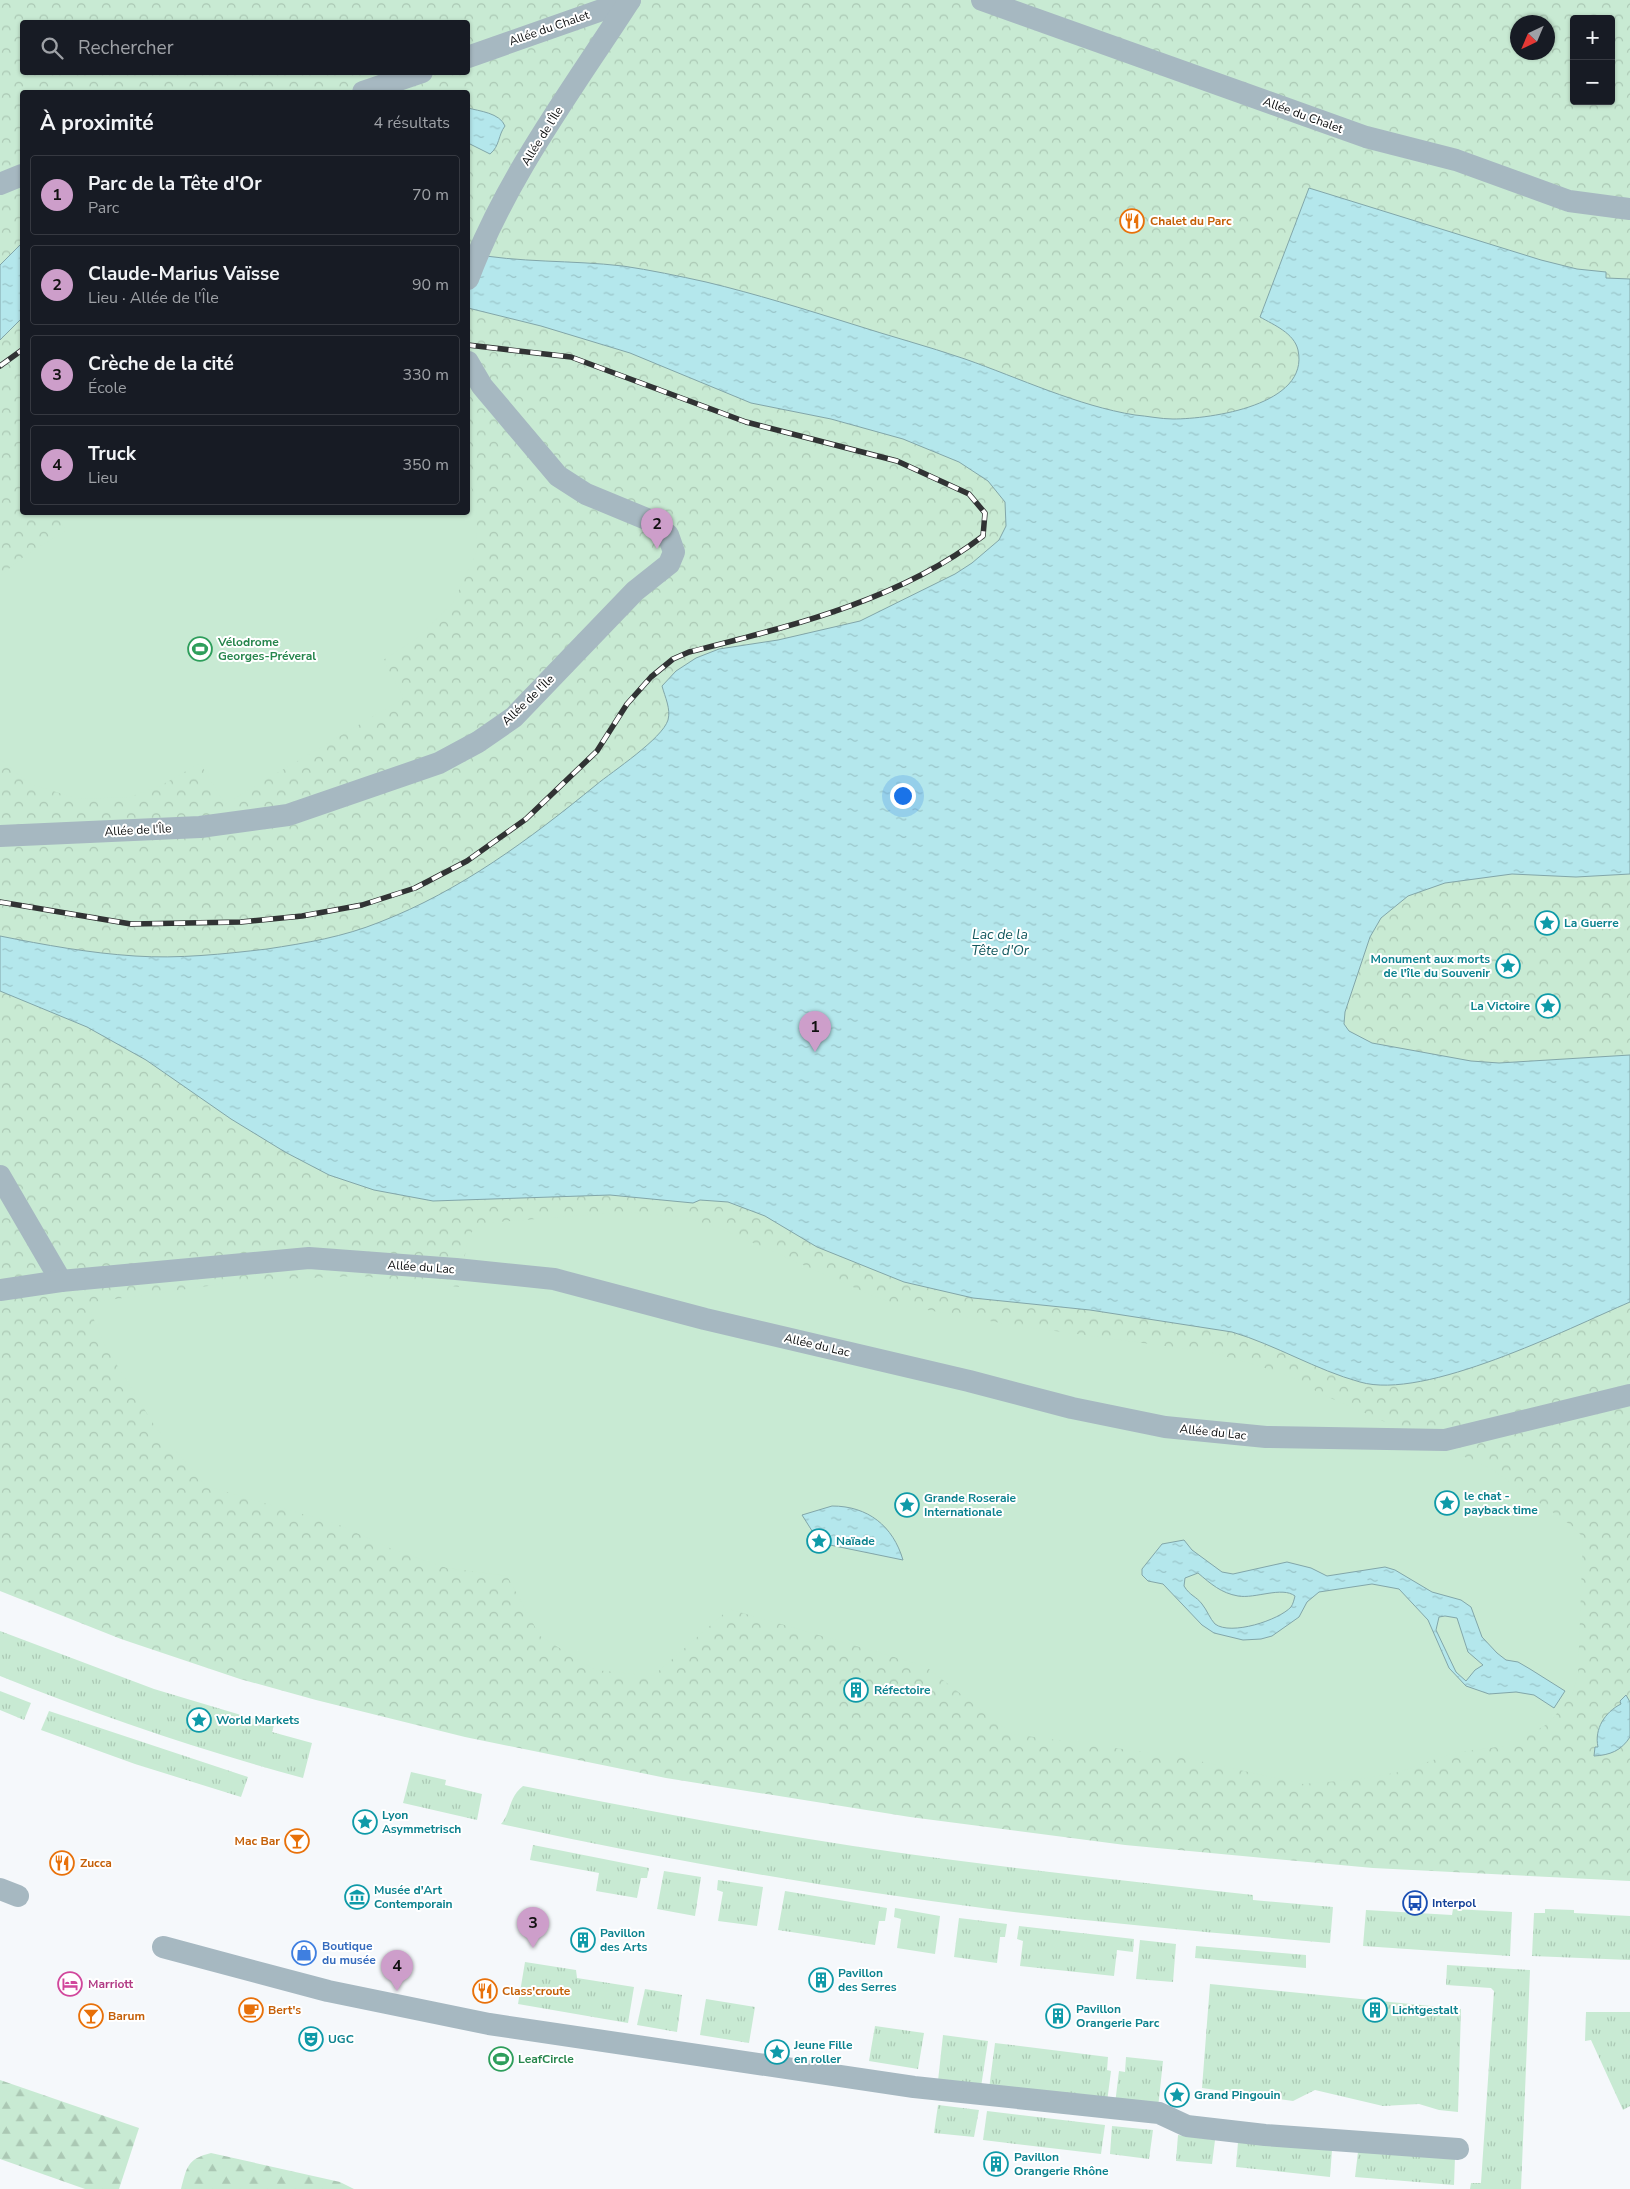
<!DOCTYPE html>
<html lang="fr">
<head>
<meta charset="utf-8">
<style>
	body { margin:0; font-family:"Nunito Sans",sans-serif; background:#242831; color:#f1f3f6 }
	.controls { position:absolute; right:15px; top:15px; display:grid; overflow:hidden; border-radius:5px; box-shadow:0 1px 4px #0004 }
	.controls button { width:45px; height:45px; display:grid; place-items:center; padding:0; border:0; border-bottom:1px solid #363941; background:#171b24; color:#f1f3f6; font:25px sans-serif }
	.compass { position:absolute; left:1510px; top:15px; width:45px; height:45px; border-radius:50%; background:#171b24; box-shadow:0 1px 4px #0004; rotate:224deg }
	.you { position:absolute; left:902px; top:795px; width:18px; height:18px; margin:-12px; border:4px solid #fff; border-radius:50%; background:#1a73e8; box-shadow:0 0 0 8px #1a73e833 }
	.badge { display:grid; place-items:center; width:32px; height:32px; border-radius:50%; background:#cd9eca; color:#111; font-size:16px; font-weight:700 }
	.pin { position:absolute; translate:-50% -41px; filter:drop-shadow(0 1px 2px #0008) }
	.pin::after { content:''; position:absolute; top:26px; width:18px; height:15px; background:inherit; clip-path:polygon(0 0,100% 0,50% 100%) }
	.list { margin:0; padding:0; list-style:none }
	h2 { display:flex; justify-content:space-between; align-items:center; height:65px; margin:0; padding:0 20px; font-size:21px }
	h2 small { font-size:16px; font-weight:400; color:#9ea1a6 }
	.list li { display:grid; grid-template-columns:32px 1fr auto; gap:15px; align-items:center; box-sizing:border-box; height:80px; margin:0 10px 10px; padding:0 10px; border:1px solid #363941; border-radius:5px }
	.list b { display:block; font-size:19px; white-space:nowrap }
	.list p { margin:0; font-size:16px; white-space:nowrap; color:#9ea1a6 }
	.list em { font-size:16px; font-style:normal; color:#9ea1a6 }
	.icon { flex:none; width:28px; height:28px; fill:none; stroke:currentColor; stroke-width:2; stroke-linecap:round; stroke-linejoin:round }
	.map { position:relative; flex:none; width:1630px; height:2189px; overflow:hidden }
	.search { position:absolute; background:#171b24; box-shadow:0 1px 4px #0004; left:20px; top:20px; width:450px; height:55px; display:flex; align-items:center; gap:12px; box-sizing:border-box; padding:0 18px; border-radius:5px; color:#9ea1a6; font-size:19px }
	.panel { position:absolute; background:#171b24; box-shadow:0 1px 4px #0004; left:20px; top:90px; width:450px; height:425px; border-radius:5px }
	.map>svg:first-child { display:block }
	.grass { fill:url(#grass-tufts) }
	.forest { fill:url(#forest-firs) }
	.park { fill:url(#park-crowns); fill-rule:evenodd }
	.garden { fill:#c8ead3 }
	.water { fill:url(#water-ripples); stroke:#82a6a9; fill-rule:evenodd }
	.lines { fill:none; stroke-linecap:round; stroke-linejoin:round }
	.pedestrian { stroke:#a6b8c1; stroke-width:22 }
	.rail-casing { stroke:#313334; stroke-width:5.5 }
	.rail { stroke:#fff; stroke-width:4; stroke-dasharray:11; stroke-linecap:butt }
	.labels { text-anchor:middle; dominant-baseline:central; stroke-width:4; stroke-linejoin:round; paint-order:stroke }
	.street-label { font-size:12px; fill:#0c0d0e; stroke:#fff }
	.food-label { font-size:12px; font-weight:bold; fill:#c56008; stroke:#fff; text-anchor:start }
	.leisure-label { font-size:12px; font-weight:bold; fill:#27864d; stroke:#fff; text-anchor:start }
	.culture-label { font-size:12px; font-weight:bold; fill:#0d838f; stroke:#fff; text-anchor:start }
	.transit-label { font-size:12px; font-weight:bold; fill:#164399; stroke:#fff; text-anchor:start }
	.shop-label { font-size:12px; font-weight:bold; fill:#366cbe; stroke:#fff; text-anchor:start }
	.hotel-label { font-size:12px; font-weight:bold; fill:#b23c85; stroke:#fff; text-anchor:start }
	.water-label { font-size:14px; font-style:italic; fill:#12585e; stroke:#fff }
</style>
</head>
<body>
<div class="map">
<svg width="1630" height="2189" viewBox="0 0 1630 2189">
	<defs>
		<pattern id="grass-tufts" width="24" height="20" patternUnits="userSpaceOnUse" patternTransform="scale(1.25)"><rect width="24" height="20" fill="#c8ead3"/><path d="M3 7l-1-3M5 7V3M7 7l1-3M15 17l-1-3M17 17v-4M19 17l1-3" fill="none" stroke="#abc8b4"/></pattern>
		<pattern id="forest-firs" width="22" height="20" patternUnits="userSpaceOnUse" patternTransform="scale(1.25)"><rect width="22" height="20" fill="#c8ead3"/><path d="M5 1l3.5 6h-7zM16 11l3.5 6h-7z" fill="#abc8b4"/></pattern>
		<pattern id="park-crowns" width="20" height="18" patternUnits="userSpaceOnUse" patternTransform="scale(1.25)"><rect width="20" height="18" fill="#c8ead3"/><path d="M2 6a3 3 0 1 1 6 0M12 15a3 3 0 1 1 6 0" fill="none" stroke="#abc8b4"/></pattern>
		<pattern id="water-ripples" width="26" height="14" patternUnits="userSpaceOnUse" patternTransform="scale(1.25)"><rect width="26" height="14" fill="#b4e7ec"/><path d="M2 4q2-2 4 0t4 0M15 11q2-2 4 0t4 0" fill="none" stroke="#9ac5c9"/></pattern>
	</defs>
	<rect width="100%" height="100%" fill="#f5f8fb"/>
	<g class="grass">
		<path d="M0,1631L154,1689L274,1725L272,1732L312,1743L303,1778C200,1750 99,1716 0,1676Z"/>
		<polygon points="0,1691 31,1703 24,1720 0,1710"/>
		<polygon points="49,1711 248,1777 241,1797 135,1764 41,1730"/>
		<polygon points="411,1772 446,1780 445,1785 482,1794 477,1820 403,1803"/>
		<path d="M523,1786C633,1808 742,1829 853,1846C986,1866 1120,1880 1253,1895V1900L1333,1907L1330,1943C1217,1933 1103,1923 990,1909C826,1888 662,1859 501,1824C511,1813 508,1798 523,1786Z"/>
		<polygon points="533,1845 649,1868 647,1878 641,1878 637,1898 596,1891 599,1873 530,1860"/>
		<polygon points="664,1871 701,1877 695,1916 657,1909"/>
		<polygon points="718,1880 763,1887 757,1926 718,1921 723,1892 717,1890"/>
		<polygon points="785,1891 887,1908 885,1921 879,1921 875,1945 778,1930"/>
		<polygon points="895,1908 940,1916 935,1954 897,1948 901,1919 894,1917"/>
		<polygon points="1453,1909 1512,1912 1510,1956 1363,1946 1366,1910 1452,1915"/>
		<polygon points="1545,1909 1574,1910 1574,1913 1630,1916 1630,1960 1532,1956 1534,1913 1545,1913"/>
		<polygon points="959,1918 1007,1924 1005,1937 1000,1937 997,1963 954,1957"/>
		<polygon points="1019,1926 1134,1939 1133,1952 1117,1950 1114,1976 1020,1966 1023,1941 1017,1939"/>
		<polygon points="1140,1940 1176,1944 1173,1982 1136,1979"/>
		<polygon points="1196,1946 1306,1955 1306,1968 1195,1958"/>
		<polygon points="525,1962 576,1970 577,1978 634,1987 628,2023 518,2004"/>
		<polygon points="1447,1965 1530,1970 1521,2189 1470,2189 1471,2183 1481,2183 1494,1991 1491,1988 1446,1985"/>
		<polygon points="1210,1984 1461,2009 1458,2112 1439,2110 1419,2104 1383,2106 1315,2090 1293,2101 1202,2088"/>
		<polygon points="645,1989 682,1995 677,2032 637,2025"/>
		<polygon points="706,1999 755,2007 749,2043 700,2035"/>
		<polygon points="1586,2012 1630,2012 1630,2106 1623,2110 1591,2040 1585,2041"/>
		<polygon points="875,2026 924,2033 918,2069 869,2061"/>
		<polygon points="943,2035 988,2041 981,2087 938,2081"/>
		<polygon points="995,2043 1108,2057 1107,2070 1111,2071 1107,2102 989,2089"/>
		<polygon points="1126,2057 1163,2061 1158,2108 1115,2104 1119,2071 1125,2072"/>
		<polygon points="938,2105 979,2110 974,2137 934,2133"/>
		<polygon points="987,2111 1105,2125 1101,2154 983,2140"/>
		<polygon points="1112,2126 1153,2130 1149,2159 1110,2154"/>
		<polygon points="1178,2135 1215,2140 1212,2164 1176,2161"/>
		<polygon points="1238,2142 1332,2150 1330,2177 1236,2167"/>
		<polygon points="1358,2152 1455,2157 1454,2185 1355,2177"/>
	</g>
	<g class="forest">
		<polygon points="0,2080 139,2128 119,2189 85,2189 0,2159"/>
		<path d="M211,2153L340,2182L354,2189H181C187,2167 187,2159 211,2153Z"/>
	</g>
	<path class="park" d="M0,0H1630V1881L1373,1868L1125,1845L910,1817L666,1778L465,1737L316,1700L240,1679L121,1639L0,1591ZM1574,19H1611V101H1574ZM22,22H468V72H22ZM1518,22H1548V52H1518ZM22,92H468V512H22Z"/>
	<g class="garden">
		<polygon points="468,476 477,506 476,553 453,603 416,639 383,660 404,698 225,804 200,763 162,785 130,797 78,799 28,783 0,759 0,576 27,554 66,531 56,513 468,512"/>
		<polygon points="624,1212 683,1217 717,1227 871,1295 899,1305 1018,1326 1209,1352 1256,1365 1302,1381 1317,1392 1490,1468 1572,1526 1583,1537 1578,1674 1572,1695 1549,1723 1512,1745 1453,1753 1399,1772 1361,1779 1303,1784 1181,1757 1012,1734 925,1666 729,1609 653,1676 595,1670 540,1636 507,1576 447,1568 394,1550 337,1524 206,1486 156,1428 104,1344 87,1303 251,1280 361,1276 459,1287 468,1239 473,1230 485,1223"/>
	</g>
	<g class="water">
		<path d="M468,108C479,111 500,113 505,126C498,135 500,146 490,154L468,143Z"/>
		<path d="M1309,188L1541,260L1577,269L1606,272V278L1630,279V874L1576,877L1512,874L1445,883L1408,896L1381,918L1370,937L1345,1012L1344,1024L1349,1031L1372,1043L1471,1061L1499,1063L1630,1055V1302C1567,1329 1425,1401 1360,1382C1316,1370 1276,1345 1232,1332L1090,1310L973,1298L904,1282L817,1247L765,1216L728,1202L700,1200L693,1203L610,1195L433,1201L374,1190L329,1175L285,1152L231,1119L146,1060L87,1027L0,991V936C45,945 89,953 135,956C178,959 224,954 267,949C306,943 343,937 380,922C460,891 530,839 596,785C613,771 662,739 668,720C671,709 665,697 662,686L676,671L696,658L719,649L778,640L860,621L955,574L972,563L999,540L1006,526L1005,502L988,481L959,462L903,439L831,419L751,403L630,353L541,326L468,308V253C519,263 571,260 623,266C650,270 679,276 706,282C756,294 804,309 852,324C889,336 927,346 965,359C1019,378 1078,406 1135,415C1147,416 1161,419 1173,419C1211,419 1310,405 1298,350C1294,333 1274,325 1260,317Z"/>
		<polygon points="22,243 22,318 0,340 0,265"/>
		<path d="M832,1506C868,1506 893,1526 903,1560L825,1544L826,1537L814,1534L802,1515Z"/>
		<path d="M1184,1540L1192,1550L1222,1572L1233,1574L1287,1562L1311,1568L1327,1576L1385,1567L1395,1570L1432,1592L1461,1600L1471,1607L1482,1637L1497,1653L1506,1660L1518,1662L1530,1669L1565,1691L1554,1708L1534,1695L1516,1692L1489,1694L1466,1686L1449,1668L1428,1620L1399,1589L1372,1584L1319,1592L1307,1602L1299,1617L1272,1636L1261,1639L1243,1640L1214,1633L1202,1625L1163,1584L1148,1581L1142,1575V1569L1162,1544ZM1198,1573C1211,1584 1221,1593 1238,1596C1255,1599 1282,1586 1295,1596C1294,1600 1293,1604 1291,1607C1279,1620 1231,1636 1215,1624C1210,1619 1207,1610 1202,1604C1196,1596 1190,1596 1184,1586L1185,1578ZM1445,1616L1457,1618L1468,1652L1483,1665L1475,1670L1466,1681L1456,1672L1436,1630L1439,1617Z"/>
		<path d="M1626,1695L1630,1702V1737C1621,1751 1610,1755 1594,1756L1595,1747H1598C1594,1729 1605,1712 1621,1704L1620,1701Z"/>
	</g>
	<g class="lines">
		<g class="pedestrian">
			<polyline points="982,0 1366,137 1456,160 1569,201 1630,209"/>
			<polyline points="468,57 630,0"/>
			<polyline points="363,92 422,72"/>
			<polyline points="0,184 22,175"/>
			<path d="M468,279C505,179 572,90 630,0"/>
			<polyline points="0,836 200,827 288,815 439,763 478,742 514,717 635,591 669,564 674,552 668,535 649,520 586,494 558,476 482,386 468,362"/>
			<polyline points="0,1176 61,1281"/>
			<polyline points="0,1290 61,1281 309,1258 456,1269 554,1279 705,1319 969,1381 1072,1408 1165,1427 1266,1437 1445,1440 1630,1395"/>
			<polyline points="0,1889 18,1896"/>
			<polyline points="163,1947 328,1991 489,2024 914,2087 1159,2113 1187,2126 1265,2135 1458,2149"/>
		</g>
		<g class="rail-casing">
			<g id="rail">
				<polyline points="0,366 22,350"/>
				<path d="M0,902L131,924L241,922L302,916L362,905L415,888L467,861L526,819L597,751L627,704L651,677L673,659L689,652C791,626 898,601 983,536L985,513L969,494L897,461L746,422L571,357L468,345"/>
			</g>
		</g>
		<use href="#rail" class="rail"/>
	</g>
	<defs>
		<g id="restaurant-ring" transform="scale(1.25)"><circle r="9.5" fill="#fff" stroke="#e8710a" stroke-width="1.5"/><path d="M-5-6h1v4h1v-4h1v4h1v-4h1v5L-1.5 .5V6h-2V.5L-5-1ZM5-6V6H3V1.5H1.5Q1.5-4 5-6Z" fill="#e8710a"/></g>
		<g id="stadium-ring" transform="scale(1.25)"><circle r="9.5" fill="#fff" stroke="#2e9e5b" stroke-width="1.5"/><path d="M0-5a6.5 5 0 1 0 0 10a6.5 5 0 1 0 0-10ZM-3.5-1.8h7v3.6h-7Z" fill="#2e9e5b"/></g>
		<g id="sight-ring" transform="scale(1.25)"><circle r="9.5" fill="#fff" stroke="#0f9aa8" stroke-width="1.5"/><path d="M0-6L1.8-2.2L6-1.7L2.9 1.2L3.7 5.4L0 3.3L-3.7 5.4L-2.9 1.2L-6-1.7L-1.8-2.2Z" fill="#0f9aa8"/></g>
		<g id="building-ring" transform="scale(1.25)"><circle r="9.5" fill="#fff" stroke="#0f9aa8" stroke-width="1.5"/><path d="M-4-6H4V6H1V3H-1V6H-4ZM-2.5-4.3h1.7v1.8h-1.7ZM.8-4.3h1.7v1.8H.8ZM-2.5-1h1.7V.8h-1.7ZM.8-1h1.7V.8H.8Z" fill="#0f9aa8"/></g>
		<g id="bar-ring" transform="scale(1.25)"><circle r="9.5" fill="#fff" stroke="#e8710a" stroke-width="1.5"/><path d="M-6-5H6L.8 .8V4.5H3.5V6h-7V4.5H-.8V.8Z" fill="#e8710a"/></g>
		<g id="museum-ring" transform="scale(1.25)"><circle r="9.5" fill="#fff" stroke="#0f9aa8" stroke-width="1.5"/><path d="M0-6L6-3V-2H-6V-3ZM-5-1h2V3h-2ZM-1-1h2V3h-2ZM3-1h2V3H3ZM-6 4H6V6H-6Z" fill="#0f9aa8"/></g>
		<g id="bus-ring" transform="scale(1.25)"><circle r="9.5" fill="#fff" stroke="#1a4fb4" stroke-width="1.5"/><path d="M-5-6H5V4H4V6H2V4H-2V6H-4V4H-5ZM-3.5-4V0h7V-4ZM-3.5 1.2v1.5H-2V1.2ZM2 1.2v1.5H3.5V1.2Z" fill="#1a4fb4"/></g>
		<g id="shop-ring" transform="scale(1.25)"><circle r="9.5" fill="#fff" stroke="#3f7fe0" stroke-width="1.5"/><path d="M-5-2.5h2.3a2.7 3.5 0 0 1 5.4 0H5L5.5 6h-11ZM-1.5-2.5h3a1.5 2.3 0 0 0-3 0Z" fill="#3f7fe0"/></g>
		<g id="hotel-ring" transform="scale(1.25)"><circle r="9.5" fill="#fff" stroke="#d1479c" stroke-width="1.5"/><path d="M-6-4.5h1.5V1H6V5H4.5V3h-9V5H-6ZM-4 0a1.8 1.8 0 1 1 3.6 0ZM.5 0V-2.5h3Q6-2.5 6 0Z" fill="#d1479c"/></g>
		<g id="cafe-ring" transform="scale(1.25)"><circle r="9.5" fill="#fff" stroke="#e8710a" stroke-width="1.5"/><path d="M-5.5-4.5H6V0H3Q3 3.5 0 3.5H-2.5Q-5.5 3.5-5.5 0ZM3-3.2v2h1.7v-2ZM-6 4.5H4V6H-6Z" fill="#e8710a"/></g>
		<g id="theatre-ring" transform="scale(1.25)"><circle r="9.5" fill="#fff" stroke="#0f9aa8" stroke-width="1.5"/><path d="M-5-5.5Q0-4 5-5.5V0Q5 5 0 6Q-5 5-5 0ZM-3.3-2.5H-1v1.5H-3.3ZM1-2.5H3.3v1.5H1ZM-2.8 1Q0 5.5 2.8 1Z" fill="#0f9aa8"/></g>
	</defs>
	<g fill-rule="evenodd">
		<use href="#restaurant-ring" x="1132" y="221"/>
		<use href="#stadium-ring" x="200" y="649"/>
		<use href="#sight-ring" x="1547" y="923"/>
		<use href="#sight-ring" x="1508" y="966"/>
		<use href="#sight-ring" x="1548" y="1006"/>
		<use href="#sight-ring" x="1447" y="1503"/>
		<use href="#sight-ring" x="907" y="1505"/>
		<use href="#sight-ring" x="819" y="1541"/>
		<use href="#building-ring" x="856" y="1690"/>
		<use href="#sight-ring" x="199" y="1720"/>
		<use href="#sight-ring" x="365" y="1822"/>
		<use href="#bar-ring" x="297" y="1841"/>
		<use href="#restaurant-ring" x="62" y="1863"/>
		<use href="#museum-ring" x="357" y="1897"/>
		<use href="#bus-ring" x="1415" y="1903"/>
		<use href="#building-ring" x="583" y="1940"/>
		<use href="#shop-ring" x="304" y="1953"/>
		<use href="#building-ring" x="821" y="1980"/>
		<use href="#hotel-ring" x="70" y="1984"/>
		<use href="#restaurant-ring" x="485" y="1991"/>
		<use href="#cafe-ring" x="251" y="2010"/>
		<use href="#building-ring" x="1375" y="2010"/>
		<use href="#bar-ring" x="91" y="2016"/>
		<use href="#building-ring" x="1058" y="2016"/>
		<use href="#theatre-ring" x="311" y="2039"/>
		<use href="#sight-ring" x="777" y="2052"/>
		<use href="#stadium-ring" x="501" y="2059"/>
		<use href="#sight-ring" x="1177" y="2095"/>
		<use href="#building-ring" x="996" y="2164"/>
	</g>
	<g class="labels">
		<g class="street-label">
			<text transform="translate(549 28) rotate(-19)">Allée du Chalet</text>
			<text transform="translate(1303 115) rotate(20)">Allée du Chalet</text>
			<text transform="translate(542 136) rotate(-58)">Allée de l'Île</text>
			<text transform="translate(528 700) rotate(-44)">Allée de l'Île</text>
			<text transform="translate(138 830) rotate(-3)">Allée de l'Île</text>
			<text transform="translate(421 1267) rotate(4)">Allée du Lac</text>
			<text transform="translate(817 1345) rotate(13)">Allée du Lac</text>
			<text transform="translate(1213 1432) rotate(6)">Allée du Lac</text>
		</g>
		<g class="food-label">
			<text x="1150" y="221">Chalet du Parc</text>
			<text x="280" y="1841" text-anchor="end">Mac Bar</text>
			<text x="80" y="1863">Zucca</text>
			<text x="502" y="1991">Class'croute</text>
			<text x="268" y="2010">Bert's</text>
			<text x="108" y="2016">Barum</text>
		</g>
		<g class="leisure-label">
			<text x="218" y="642">Vélodrome<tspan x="218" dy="14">Georges-Préveral</tspan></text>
			<text x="518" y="2059">LeafCircle</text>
		</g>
		<g class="culture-label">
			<text x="1564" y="923">La Guerre</text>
			<text x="1490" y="959" text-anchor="end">Monument aux morts<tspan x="1490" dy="14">de l'île du Souvenir</tspan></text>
			<text x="1530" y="1006" text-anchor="end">La Victoire</text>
			<text x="1464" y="1496">le chat -<tspan x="1464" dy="14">payback time</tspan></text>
			<text x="924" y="1498">Grande Roseraie<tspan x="924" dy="14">Internationale</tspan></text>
			<text x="836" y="1541">Naïade</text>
			<text x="874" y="1690">Réfectoire</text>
			<text x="216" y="1720">World Markets</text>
			<text x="382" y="1815">Lyon<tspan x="382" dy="14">Asymmetrisch</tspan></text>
			<text x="374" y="1890">Musée d'Art<tspan x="374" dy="14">Contemporain</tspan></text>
			<text x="600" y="1933">Pavillon<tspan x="600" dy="14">des Arts</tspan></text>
			<text x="838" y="1973">Pavillon<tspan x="838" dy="14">des Serres</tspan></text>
			<text x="1076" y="2009">Pavillon<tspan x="1076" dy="14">Orangerie Parc</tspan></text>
			<text x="1392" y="2010">Lichtgestalt</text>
			<text x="328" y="2039">UGC</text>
			<text x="794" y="2045">Jeune Fille<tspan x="794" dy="14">en roller</tspan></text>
			<text x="1194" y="2095">Grand Pingouin</text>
			<text x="1014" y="2157">Pavillon<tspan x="1014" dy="14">Orangerie Rhône</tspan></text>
		</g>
		<g class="transit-label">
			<text x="1432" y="1903">Interpol</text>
		</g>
		<g class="shop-label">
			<text x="322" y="1946">Boutique<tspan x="322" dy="14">du musée</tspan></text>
		</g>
		<g class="hotel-label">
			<text x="88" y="1984">Marriott</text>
		</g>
		<g class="water-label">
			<text x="1000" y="934">Lac de la<tspan x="1000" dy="16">Tête d'Or</tspan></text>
		</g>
	</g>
</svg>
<div class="controls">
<button>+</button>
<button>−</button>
</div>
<svg class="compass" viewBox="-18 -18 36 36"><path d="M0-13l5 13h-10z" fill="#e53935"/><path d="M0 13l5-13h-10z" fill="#9ea1a6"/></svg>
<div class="you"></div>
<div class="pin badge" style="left:815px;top:1052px">1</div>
<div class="pin badge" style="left:657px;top:549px">2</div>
<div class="pin badge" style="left:533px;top:1948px">3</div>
<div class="pin badge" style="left:397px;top:1991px">4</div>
<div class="search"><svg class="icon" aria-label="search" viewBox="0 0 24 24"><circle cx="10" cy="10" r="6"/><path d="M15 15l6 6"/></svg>Rechercher</div>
<section class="panel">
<h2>À proximité<small>4 résultats</small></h2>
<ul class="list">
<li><span class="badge">1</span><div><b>Parc de la Tête d'Or</b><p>Parc</p></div><em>70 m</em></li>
<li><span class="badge">2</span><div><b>Claude-Marius Vaïsse</b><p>Lieu · Allée de l'Île</p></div><em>90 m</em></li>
<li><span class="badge">3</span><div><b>Crèche de la cité</b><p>École</p></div><em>330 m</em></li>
<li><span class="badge">4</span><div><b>Truck</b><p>Lieu</p></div><em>350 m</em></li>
</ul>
</section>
</div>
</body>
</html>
